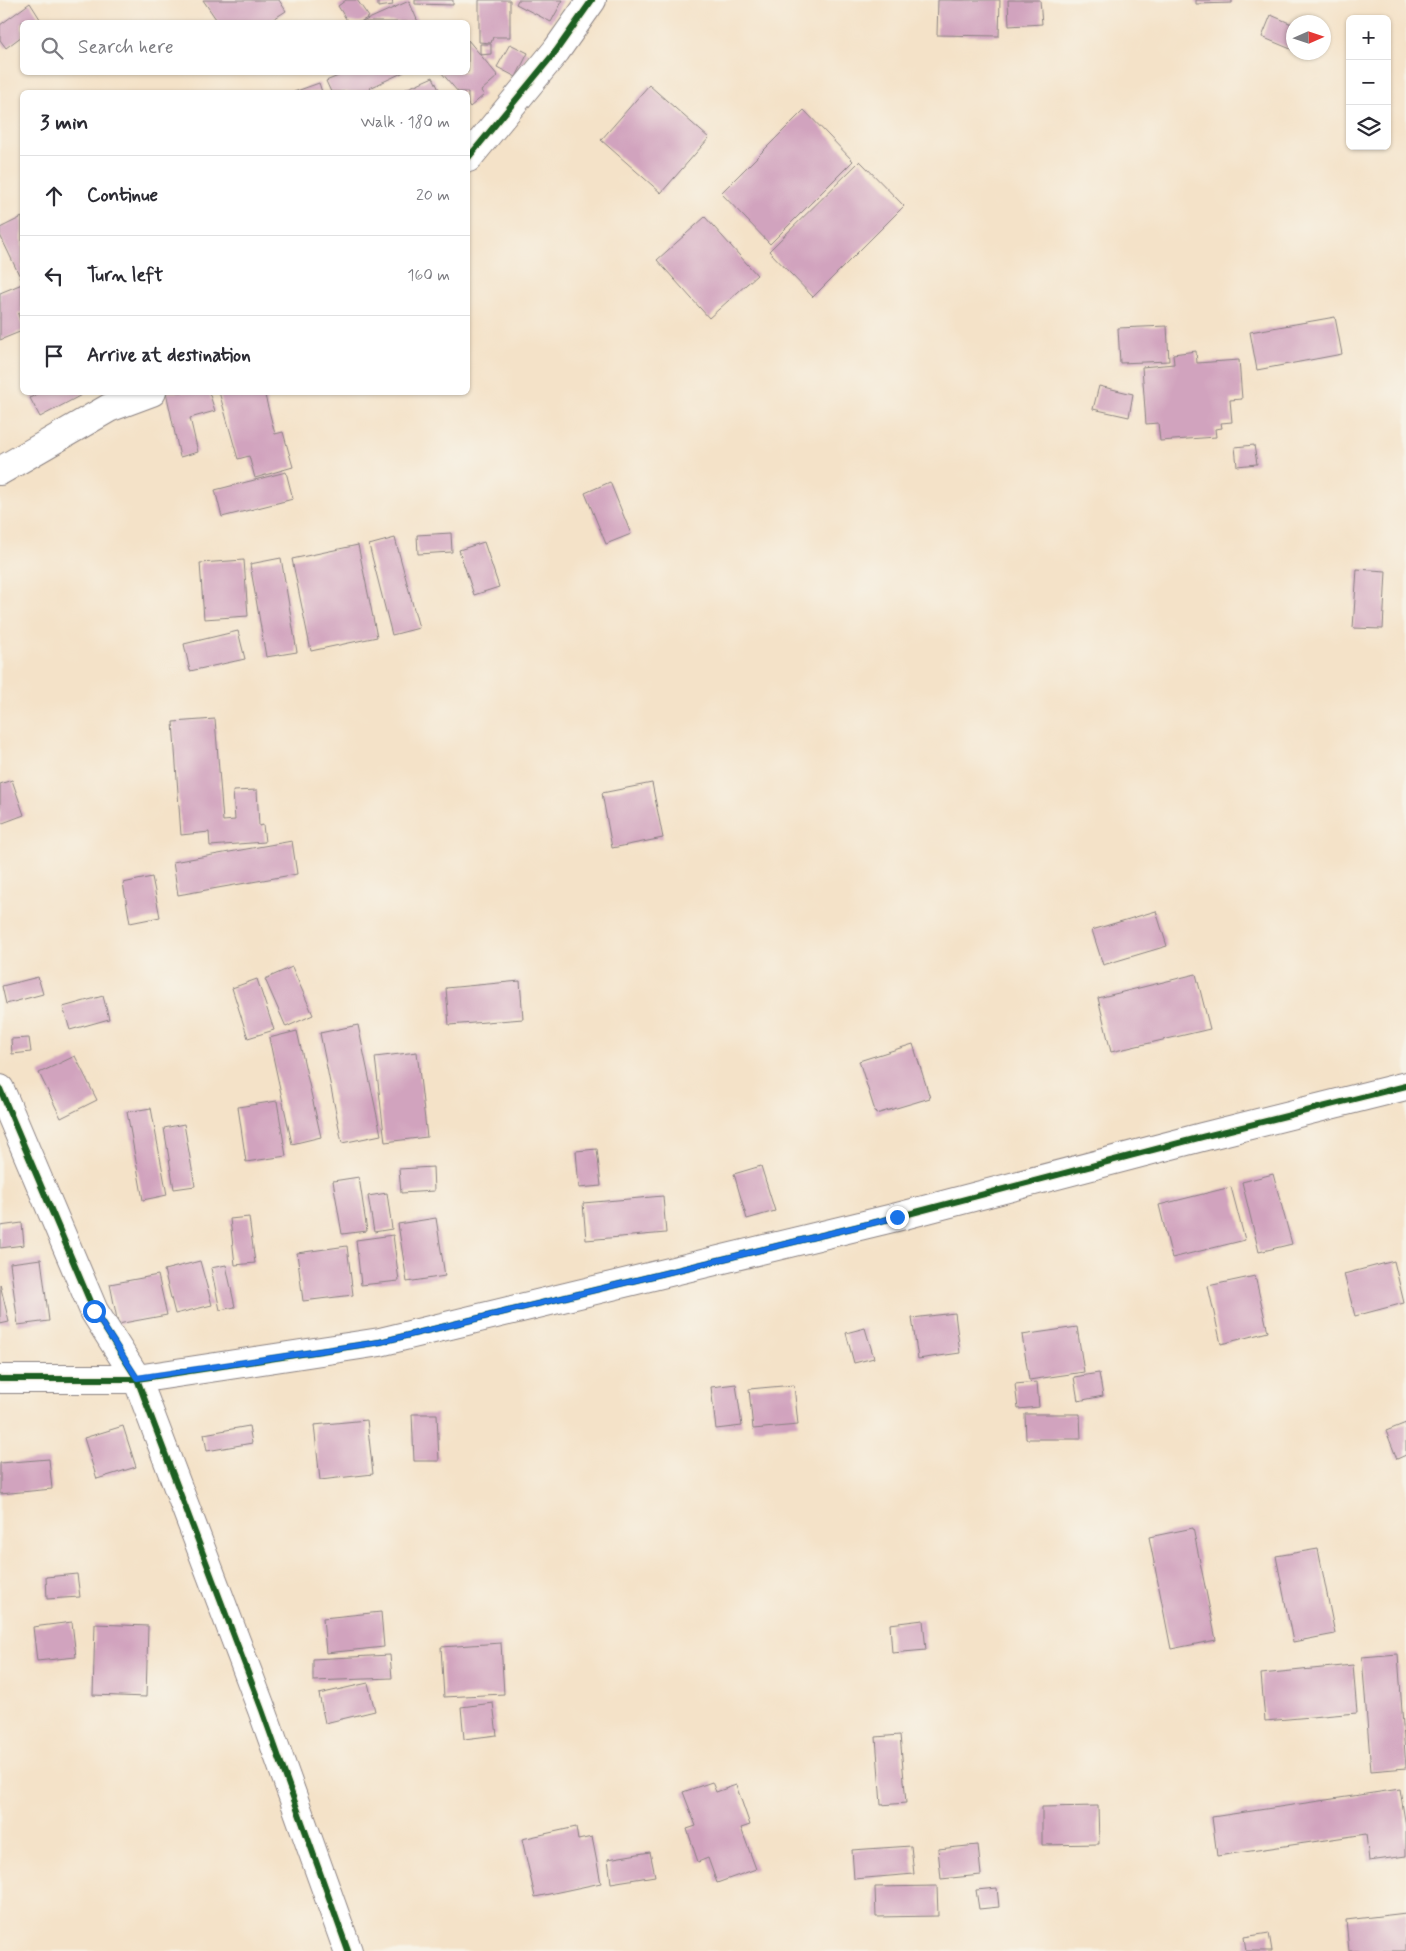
<!DOCTYPE html>
<html lang="en">
<head>
<meta charset="utf-8">
<style>
	body { margin:0; font-family:Mynerve,sans-serif; background:#f7f7f7; color:#2b2b33 }
	.controls { position:absolute; right:15px; top:15px; display:grid; overflow:hidden; border-radius:8px; box-shadow:0 1px 4px #0004 }
	.controls button { width:45px; height:45px; display:grid; place-items:center; padding:0; border:0; border-bottom:1px solid #e1e1e2; background:#fff; color:#2b2b33; font:25px sans-serif }
	.compass { position:absolute; left:1286px; top:15px; width:45px; height:45px; border-radius:50%; background:#fff; box-shadow:0 1px 4px #0004; rotate:87deg }
	.stop { position:absolute; width:15px; height:15px; margin:-11px; border:4px solid #1a73e8; border-radius:50%; background:#fff }
	.stop.end { background:#1a73e8; border-color:#fff; box-shadow:0 1px 5px #0008 }
	.list { margin:0; padding:0; list-style:none }
	h2 { display:flex; justify-content:space-between; align-items:center; height:65px; margin:0; padding:0 20px; font-size:21px }
	h2 small { font-size:16px; font-weight:400; color:#7c7c81 }
	.list li { display:grid; grid-template-columns:32px 1fr auto; gap:15px; align-items:center; box-sizing:border-box; height:80px; padding:0 20px; border-top:1px solid #e1e1e2 }
	.list b { display:block; font-size:19px; white-space:nowrap }
	.list em { font-size:16px; font-style:normal; color:#7c7c81 }
	.icon { flex:none; width:28px; height:28px; fill:none; stroke:currentColor; stroke-width:2; stroke-linecap:round; stroke-linejoin:round }
	.map { position:relative; flex:none; width:1406px; height:1951px; overflow:hidden }
	.search { position:absolute; background:#fff; box-shadow:0 1px 4px #0004; left:20px; top:20px; width:450px; height:55px; display:flex; align-items:center; gap:12px; box-sizing:border-box; padding:0 18px; border-radius:8px; color:#7c7c81; font-size:19px }
	.panel { position:absolute; background:#fff; box-shadow:0 1px 4px #0004; left:20px; top:90px; width:450px; height:305px; border-radius:8px }
	.map>svg:first-child { display:block }
	.building { fill:#d1a3be }
	.lines { fill:none; stroke-linecap:round; stroke-linejoin:round }
	.street-casing { stroke:#8b8282; stroke-width:30 }
	.street { stroke:#fff; stroke-width:28 }
	.cycleway-casing { stroke:#f7f3e8; stroke-width:9 }
	.cycleway { stroke:#1b5e20; stroke-width:6 }
	.route { stroke:#1a73e8; stroke-width:6 }
</style>
</head>
<body>
<div class="map">
<svg width="1406" height="1951" viewBox="0 0 1406 1951">
	<rect width="100%" height="100%" fill="#f7f3e8"/>
	<filter id="ink" filterUnits="userSpaceOnUse"><feTurbulence type="fractalNoise" baseFrequency=".02" numOctaves="2"/><feDisplacementMap in="SourceGraphic" scale="10" xChannelSelector="R" yChannelSelector="G"/><feConvolveMatrix kernelMatrix="1 2 1 2 8 2 1 2 1" color-interpolation-filters="sRGB"/></filter>
	<filter id="wash" filterUnits="userSpaceOnUse"><feTurbulence type="fractalNoise" baseFrequency=".0096" numOctaves="4" result="noise"/><feDisplacementMap in="SourceGraphic" scale="20" xChannelSelector="R" yChannelSelector="G"/><feGaussianBlur stdDeviation="1.12" result="paint"/><feColorMatrix in="noise" values="0 0 0 0 0 0 0 0 0 0 0 0 0 0 0 0 0 1.4 0 .05"/><feComposite in="paint" operator="in"/></filter>
	<g filter="url(#wash)">
		<rect width="100%" height="100%" fill="#f4e2c8"/>
		<g id="blocks">
			<g class="building">
				<polygon points="203,0 279,0 286,11 269,22 218,22"/>
				<polygon points="346,0 357,0 369,17 360,22 348,22 338,6"/>
				<polygon points="378,0 392,0 393,5 378,7"/>
				<polygon points="415,0 453,0 453,5 415,4"/>
				<polygon points="479,0 510,0 510,37 493,37 491,43 479,42"/>
				<polygon points="518,0 563,0 551,22 516,4"/>
				<polygon points="938,0 1000,0 999,36 937,35"/>
				<polygon points="1008,0 1040,0 1042,24 1009,26"/>
				<polygon points="1196,0 1232,0 1232,3 1196,4"/>
				<polygon points="409,1 418,22 362,22"/>
				<polygon points="30,3 42,22 22,22 22,36 6,48 0,40 0,25"/>
				<polygon points="1271,15 1294,25 1293,50 1262,37"/>
				<polygon points="468,40 498,76 481,91 484,95 470,107 468,104 468,92 458,92 441,72 468,72"/>
				<polygon points="480,44 491,44 491,54 480,55"/>
				<polygon points="510,44 528,53 516,77 497,67"/>
				<polygon points="348,72 404,72 370,88 372,92 331,92 326,81"/>
				<polygon points="433,77 440,92 408,92 406,89"/>
				<polygon points="319,83 322,92 294,92"/>
				<polygon points="649,85 709,138 661,193 601,140"/>
				<polygon points="804,110 853,161 770,244 721,193"/>
				<polygon points="860,161 904,206 813,297 769,251"/>
				<polygon points="22,217 22,281 0,235 0,228"/>
				<polygon points="705,217 757,275 709,318 657,260"/>
				<polygon points="22,284 22,312 18,314 22,325 22,331 0,340 0,293"/>
				<polygon points="1335,317 1342,354 1257,370 1250,332"/>
				<polygon points="1167,326 1169,361 1120,363 1118,328"/>
				<polygon points="1196,351 1197,363 1239,360 1242,399 1230,400 1232,422 1221,423 1222,428 1215,429 1216,437 1160,441 1158,423 1146,424 1142,367 1174,364 1173,354"/>
				<polygon points="1099,386 1133,394 1129,417 1093,409"/>
				<polygon points="40,392 87,392 40,417 30,398"/>
				<polygon points="166,392 209,392 215,411 190,418 198,452 180,457"/>
				<polygon points="219,392 264,392 275,434 283,432 293,467 255,478 249,456 238,459"/>
				<polygon points="1254,445 1257,464 1237,466 1235,447"/>
				<polygon points="286,472 293,499 222,517 215,490"/>
				<polygon points="610,482 631,534 606,544 585,493"/>
				<polygon points="451,533 452,552 418,554 417,535"/>
				<polygon points="395,538 419,628 392,635 369,545"/>
				<polygon points="484,542 499,587 474,595 459,550"/>
				<polygon points="358,545 377,637 311,651 292,559"/>
				<polygon points="281,558 297,652 266,657 250,564"/>
				<polygon points="244,560 248,616 204,619 200,563"/>
				<polygon points="1357,569 1386,571 1383,629 1353,628"/>
				<polygon points="238,631 245,659 190,671 184,644"/>
				<polygon points="215,719 223,821 235,820 233,791 257,790 259,826 263,825 265,842 210,846 209,832 181,835 173,722"/>
				<polygon points="12,780 24,815 0,824 0,784"/>
				<polygon points="652,783 663,838 612,848 602,793"/>
				<polygon points="292,841 297,874 178,895 173,862"/>
				<polygon points="152,877 160,917 130,923 123,883"/>
				<polygon points="1156,911 1167,946 1103,965 1092,930"/>
				<polygon points="292,967 313,1015 286,1027 265,979"/>
				<polygon points="1196,974 1210,1029 1111,1052 1098,998"/>
				<polygon points="38,977 43,994 6,1004 2,986"/>
				<polygon points="257,979 274,1030 248,1038 232,988"/>
				<polygon points="520,981 523,1019 449,1025 446,988"/>
				<polygon points="103,996 109,1019 70,1030 63,1007"/>
				<polygon points="358,1025 381,1135 342,1143 320,1033"/>
				<polygon points="297,1031 321,1137 292,1144 269,1038"/>
				<polygon points="29,1038 31,1052 12,1054 11,1039"/>
				<polygon points="913,1044 930,1098 876,1114 859,1061"/>
				<polygon points="417,1052 427,1137 385,1142 375,1057"/>
				<polygon points="75,1056 97,1100 61,1118 39,1073"/>
				<polygon points="277,1101 286,1156 246,1162 238,1107"/>
				<polygon points="151,1108 167,1195 143,1200 127,1112"/>
				<polygon points="184,1124 195,1186 174,1189 164,1128"/>
				<polygon points="597,1149 601,1186 579,1188 576,1151"/>
				<polygon points="761,1166 775,1211 747,1219 734,1174"/>
				<polygon points="433,1167 434,1191 401,1193 399,1169"/>
				<polygon points="1273,1174 1292,1244 1259,1252 1242,1182"/>
				<polygon points="359,1177 367,1231 342,1234 333,1181"/>
				<polygon points="1231,1187 1245,1240 1172,1258 1159,1205"/>
				<polygon points="387,1193 392,1229 374,1232 368,1196"/>
				<polygon points="663,1196 666,1233 586,1240 583,1203"/>
				<polygon points="249,1217 255,1263 235,1265 230,1219"/>
				<polygon points="436,1218 445,1276 407,1282 398,1224"/>
				<polygon points="22,1223 24,1245 0,1248 0,1226"/>
				<polygon points="393,1235 399,1281 361,1285 356,1240"/>
				<polygon points="347,1246 353,1295 303,1301 297,1253"/>
				<polygon points="41,1259 49,1321 18,1325 10,1263"/>
				<polygon points="200,1261 212,1305 175,1314 164,1270"/>
				<polygon points="1394,1261 1404,1303 1355,1316 1344,1274"/>
				<polygon points="226,1265 235,1307 220,1310 211,1268"/>
				<polygon points="158,1275 167,1315 118,1324 110,1284"/>
				<polygon points="1255,1276 1268,1332 1221,1344 1208,1286"/>
				<polygon points="0,1284 9,1322 0,1324"/>
				<polygon points="955,1313 960,1353 918,1359 912,1318"/>
				<polygon points="1077,1327 1084,1372 1029,1380 1022,1335"/>
				<polygon points="865,1328 874,1358 854,1363 846,1333"/>
				<polygon points="1099,1373 1103,1396 1078,1401 1074,1377"/>
				<polygon points="1037,1382 1039,1407 1018,1409 1015,1384"/>
				<polygon points="736,1384 742,1426 716,1429 711,1387"/>
				<polygon points="794,1385 798,1425 753,1429 749,1389"/>
				<polygon points="412,1414 437,1414 439,1461 414,1461"/>
				<polygon points="1025,1414 1080,1414 1081,1439 1026,1439"/>
				<polygon points="367,1420 373,1474 320,1480 314,1425"/>
				<polygon points="1406,1423 1406,1455 1397,1459 1386,1431"/>
				<polygon points="123,1426 136,1467 97,1479 84,1438"/>
				<polygon points="249,1426 252,1443 207,1451 204,1434"/>
				<polygon points="49,1459 52,1489 0,1494 0,1463"/>
				<polygon points="1193,1528 1216,1640 1171,1649 1149,1537"/>
				<polygon points="1318,1549 1335,1634 1293,1642 1276,1556"/>
				<polygon points="77,1574 80,1597 47,1599 46,1577"/>
				<polygon points="381,1612 384,1647 326,1653 323,1618"/>
				<polygon points="923,1620 926,1650 892,1653 890,1624"/>
				<polygon points="72,1622 76,1657 37,1661 33,1627"/>
				<polygon points="95,1624 148,1626 146,1697 93,1695"/>
				<polygon points="501,1643 504,1694 444,1697 441,1647"/>
				<polygon points="1398,1654 1406,1768 1371,1771 1362,1657"/>
				<polygon points="390,1655 392,1678 313,1681 313,1659"/>
				<polygon points="1353,1665 1357,1713 1265,1721 1261,1674"/>
				<polygon points="368,1683 375,1711 325,1723 319,1694"/>
				<polygon points="493,1703 497,1735 464,1739 461,1707"/>
				<polygon points="900,1735 906,1803 881,1805 876,1737"/>
				<polygon points="712,1782 716,1792 736,1785 750,1825 741,1828 756,1869 717,1883 708,1858 698,1862 687,1829 696,1826 683,1792"/>
				<polygon points="1400,1789 1406,1827 1406,1856 1369,1861 1366,1834 1217,1856 1212,1817"/>
				<polygon points="1098,1806 1099,1844 1042,1845 1042,1807"/>
				<polygon points="576,1827 578,1840 592,1837 601,1883 535,1897 522,1839"/>
				<polygon points="978,1845 981,1875 941,1879 938,1849"/>
				<polygon points="911,1846 914,1874 854,1879 852,1850"/>
				<polygon points="650,1852 655,1876 611,1883 608,1859"/>
				<polygon points="937,1886 938,1916 876,1917 875,1887"/>
				<polygon points="997,1888 999,1907 979,1909 976,1890"/>
				<polygon points="1406,1913 1406,1951 1349,1951 1346,1920"/>
				<polygon points="1269,1933 1272,1951 1246,1951 1244,1937"/>
			</g>
		</g>
	</g>
	<g filter="url(#ink)">
		<use href="#blocks" fill-opacity="0" stroke="#8b8282" stroke-width="1"/>
		<g class="lines">
			<g class="street-casing">
				<g id="street">
					<polyline points="468,158 556,51 592,0"/>
					<polyline points="0,471 109,408 152,392"/>
					<polyline points="0,1089 94,1311 137,1379 262,1710 348,1951"/>
					<polyline points="0,1379 137,1379 380,1342 897,1217 1202,1137 1406,1086"/>
				</g>
			</g>
			<use href="#street" class="street"/>
			<g class="cycleway-casing">
				<g id="cycleway">
					<polyline points="468,158 556,51 592,0"/>
					<polyline points="0,1089 94,1311 137,1379 262,1710 348,1951"/>
					<polyline points="0,1379 137,1379 380,1342 897,1217 1202,1137 1406,1086"/>
				</g>
			</g>
			<use href="#cycleway" class="cycleway"/>
		</g>
	</g>
	<g class="lines" filter="url(#ink)">
		<polyline class="route" points="94,1311 137,1378 380,1342 897,1217"/>
	</g>
</svg>
<div class="controls">
<button>+</button>
<button>−</button>
<button><svg class="icon" aria-label="layers" viewBox="0 0 24 24"><path d="M12 4l9 5-9 5-9-5zM3 14l9 5 9-5"/></svg></button>
</div>
<svg class="compass" viewBox="-18 -18 36 36"><path d="M0-13l5 13h-10z" fill="#e53935"/><path d="M0 13l5-13h-10z" fill="#7c7c81"/></svg>
<div class="stop" style="left:94px;top:1311px"></div>
<div class="stop end" style="left:897px;top:1217px"></div>
<div class="search"><svg class="icon" aria-label="search" viewBox="0 0 24 24"><circle cx="10" cy="10" r="6"/><path d="M15 15l6 6"/></svg>Search here</div>
<section class="panel">
<h2>3 min<small>Walk · 180 m</small></h2>
<ul class="list">
<li><svg class="icon" aria-label="ahead" viewBox="0 0 24 24"><path d="M12 20V5M6 11l6-6 6 6"/></svg><div><b>Continue</b></div><em>20 m</em></li>
<li><svg class="icon" aria-label="left" viewBox="0 0 24 24"><path d="M17 20v-9H6M10 6l-5 5 5 5"/></svg><div><b>Turn left</b></div><em>160 m</em></li>
<li><svg class="icon" aria-label="arrive" viewBox="0 0 24 24"><path d="M6 21V4h12l-3 4 3 4H6"/></svg><div><b>Arrive at destination</b></div></li>
</ul>
</section>
</div>
</body>
</html>
